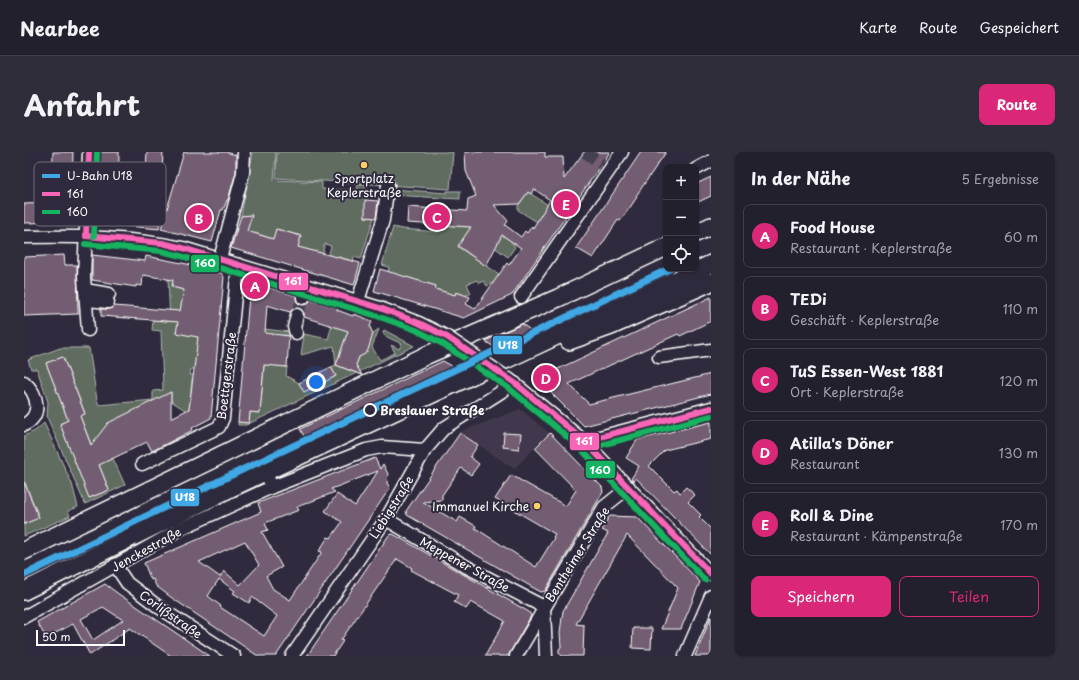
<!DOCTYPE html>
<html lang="de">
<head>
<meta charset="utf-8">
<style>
	body { margin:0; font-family:"Playpen Sans",sans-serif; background:#2f2d3a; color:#f1f3f6 }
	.controls { position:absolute; right:12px; top:12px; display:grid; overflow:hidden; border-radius:8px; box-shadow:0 1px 3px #0004 }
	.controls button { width:36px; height:36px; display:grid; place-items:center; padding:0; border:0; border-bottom:1px solid #403e4a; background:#23202e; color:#f1f3f6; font:20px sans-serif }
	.scale { position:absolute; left:12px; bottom:10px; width:89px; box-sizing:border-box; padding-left:4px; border:2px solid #fff; border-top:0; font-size:11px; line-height:14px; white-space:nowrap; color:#fff; -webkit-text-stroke:3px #2f2a3d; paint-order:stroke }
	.you { position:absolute; left:292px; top:230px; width:14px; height:14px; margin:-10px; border:3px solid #fff; border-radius:50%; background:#1a73e8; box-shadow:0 0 0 6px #1a73e833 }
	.badge { display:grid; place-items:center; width:26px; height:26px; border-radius:50%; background:#db2777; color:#fff; font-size:13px; font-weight:700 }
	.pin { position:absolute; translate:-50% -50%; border:2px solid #fff; box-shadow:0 1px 4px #0006 }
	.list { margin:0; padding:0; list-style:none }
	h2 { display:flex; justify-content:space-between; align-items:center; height:52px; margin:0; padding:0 16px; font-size:17px }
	h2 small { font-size:13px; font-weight:400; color:#a3a3aa }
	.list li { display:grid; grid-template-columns:26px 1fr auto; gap:12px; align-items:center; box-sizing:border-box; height:64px; margin:0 8px 8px; padding:0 8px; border:1px solid #403e4a; border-radius:8px }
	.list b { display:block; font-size:15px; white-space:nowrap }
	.list p { margin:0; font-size:13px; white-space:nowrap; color:#a3a3aa }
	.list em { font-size:13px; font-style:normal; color:#a3a3aa }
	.actions { display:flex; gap:8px; padding:12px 16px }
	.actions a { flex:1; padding:9px 0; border:1px solid #db2777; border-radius:8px; text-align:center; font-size:14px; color:#db2777 }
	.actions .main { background:#db2777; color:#fff }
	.icon { flex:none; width:22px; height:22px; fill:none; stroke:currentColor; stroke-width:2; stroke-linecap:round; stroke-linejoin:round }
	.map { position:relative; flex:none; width:687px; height:504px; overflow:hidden; border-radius:8px }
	header { display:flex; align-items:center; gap:24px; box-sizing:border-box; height:56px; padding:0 20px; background:#23202e; border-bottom:1px solid #403e4a }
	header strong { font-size:19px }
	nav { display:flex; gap:22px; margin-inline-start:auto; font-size:14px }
	.intro { display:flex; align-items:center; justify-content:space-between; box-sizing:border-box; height:96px; padding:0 24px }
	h1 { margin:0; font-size:28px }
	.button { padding:10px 18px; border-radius:8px; background:#db2777; color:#fff; font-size:14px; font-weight:700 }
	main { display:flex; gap:24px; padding:0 24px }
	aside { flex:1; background:#23202e; border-radius:8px; box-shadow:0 1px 3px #0004 }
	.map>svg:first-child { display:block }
	.built { fill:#43394d }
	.green { fill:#616c61; stroke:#b0b6b0; fill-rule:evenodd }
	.building { fill:#735d72; stroke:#fff; fill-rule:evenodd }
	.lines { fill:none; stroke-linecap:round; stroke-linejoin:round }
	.minor-tunnel { stroke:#443f50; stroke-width:12; stroke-dasharray:12 6; stroke-linecap:butt }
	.minor-casing { stroke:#fff; stroke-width:15 }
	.highway-casing { stroke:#fff; stroke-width:20 }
	.minor { stroke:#2f2a3d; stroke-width:12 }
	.highway { stroke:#2f2a3d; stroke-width:17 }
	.minor-bridge-casing { stroke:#fff; stroke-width:15; stroke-linecap:butt }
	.minor-bridge { stroke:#2f2a3d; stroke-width:12 }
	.bus-1-casing { stroke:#2f2a3d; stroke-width:9 }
	.bus-2-casing { stroke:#2f2a3d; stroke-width:9 }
	.bus-1 { stroke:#fa66b7; stroke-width:6 }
	.bus-2 { stroke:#13b361; stroke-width:6 }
	.metro-1-casing { stroke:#2f2a3d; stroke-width:10 }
	.metro-1 { stroke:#40a8e4; stroke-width:7 }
	.poi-dot { fill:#ffd166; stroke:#2f2a3d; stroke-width:1.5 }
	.stop-dot { fill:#2f2a3d; stroke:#fff; stroke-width:2 }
	.labels { text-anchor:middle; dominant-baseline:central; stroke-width:4; stroke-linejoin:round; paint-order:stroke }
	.poi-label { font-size:12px; fill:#fff; stroke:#2f2a3d }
	.street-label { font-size:12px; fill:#fff; stroke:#2f2a3d }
	.stop-label { font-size:12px; font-weight:bold; fill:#fff; stroke:#2f2a3d; text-anchor:start }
	.key { fill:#2f2a3d; stroke:#6d6a77; stroke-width:1 }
	.key-label { font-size:11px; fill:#fff }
	.line-badge { stroke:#2f2a3d; stroke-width:1.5 }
	.badge-label { font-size:11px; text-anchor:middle; font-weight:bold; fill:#fff }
</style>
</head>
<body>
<header>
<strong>Nearbee</strong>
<nav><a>Karte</a><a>Route</a><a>Gespeichert</a></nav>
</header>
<div class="intro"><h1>Anfahrt</h1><a class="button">Route</a></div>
<main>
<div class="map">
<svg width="687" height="504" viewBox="0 0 687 504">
	<rect width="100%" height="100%" fill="#2f2a3d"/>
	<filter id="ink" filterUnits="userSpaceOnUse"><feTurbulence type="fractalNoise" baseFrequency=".025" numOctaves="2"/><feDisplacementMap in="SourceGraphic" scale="8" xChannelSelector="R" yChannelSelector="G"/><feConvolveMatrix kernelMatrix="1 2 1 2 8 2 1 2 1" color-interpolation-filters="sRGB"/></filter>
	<g filter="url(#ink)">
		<polygon class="built" points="496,257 525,281 490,317 436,280"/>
		<g class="green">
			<polygon points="229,0 252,0 250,28 298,30 298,37 333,38 334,33 343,33 341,65 350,65 337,107 330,105 329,109 312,104 310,107 304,105 307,94 301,92 299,98 301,102 274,96 273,93 277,84 253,77 249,87 231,81 230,85 211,79 214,73 225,72 227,63 217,64"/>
			<polygon points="253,0 429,0 426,37 252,26"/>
			<polygon points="368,37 423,41 423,39 436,39 436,47 368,43"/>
			<polygon points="504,40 524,53 513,70 494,58 494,54"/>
			<polygon points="416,73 447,75 434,95 478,124 474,128 463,134 460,129 455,131 453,128 443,132 447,141 439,145 438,142 432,140 431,143 411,137 412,134 364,120 365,115 358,113 369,75 378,77 415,80"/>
			<polygon points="478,83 487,89 491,95 484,105 470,95"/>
			<path d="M144,127L149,128L148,135L160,138H179L171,217H167L166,223H170V227H168L165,258H161L147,249V240L77,280L101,333L61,352L23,265L24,250L13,217H7L4,208L36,196H65L73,248L75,253L129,248V239L139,238L137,179L128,178L129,168L146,169ZM39,205L61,261L56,264L85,338L66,346L36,272L44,268L22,211Z"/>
			<polygon points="308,173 324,179 312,213 329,220 336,203 343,200 349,181 355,177 348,195 356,208 371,201 367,193 375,197 378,192 361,184 359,181 360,178 390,194 222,273 214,273 214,270 225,271 226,260 236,261 240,216 239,177 266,180 265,183 255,183 252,214 263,215 262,224 275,231 280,240 312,224 307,215 312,213 310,194 277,203 280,182 304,187"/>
			<polygon points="20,271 48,332 54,355 44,359 46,364 0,384 0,372 15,365 0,328 0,284 11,279"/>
		</g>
		<g class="building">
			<polygon points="29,0 49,0 47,66 43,70 0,71 0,52 27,51"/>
			<polygon points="76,0 95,0 94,53 124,56 127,17 122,17 123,0 139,0 135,77 73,71"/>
			<polygon points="160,0 202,0 212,3 212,20 204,48 203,48 199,58 197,58 188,90 137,77"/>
			<path d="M441,0H521V5H539L540,27L560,0H586L488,143L440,166L350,139L356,117L412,134L411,137L431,143L432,140L446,145L442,152L451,157L483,111L485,113L497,96L478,83L462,114L434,94L447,75L383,71L384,55L443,59L444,47L452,44L442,19ZM510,37L526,48L509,76L508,74L503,81L501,79L497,85L481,73L484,69L470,53L495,52L504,40L507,42Z"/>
			<polygon points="617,0 642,0 612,44 613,45 607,54 596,69 594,68 569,106 552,96"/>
			<polygon points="687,25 687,44 672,51 672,32"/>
			<polygon points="341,48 354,49 352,66 341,65"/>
			<polygon points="228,63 223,79 249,87 252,77 277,84 274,95 336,111 330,133 207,96 217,64"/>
			<polygon points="40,103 41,113 53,113 54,162 0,164 0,105"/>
			<polygon points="68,103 121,109 122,104 173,114 197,121 200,125 187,266 168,276 169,278 128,299 123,290 75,313 85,338 65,346 36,272 44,268 22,211 39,205 61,262 56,264 67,293 84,271 147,240 147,266 165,257 174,185 152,181 154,170 77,164 77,157 87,157 90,154 156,159 160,138 148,135 149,128 119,123 118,134 112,133 112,135 68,128"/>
			<polygon points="226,133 243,135 272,144 273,151 277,153 284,152 286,148 313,156 313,158 329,164 330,162 348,169 346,175 349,182 344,198 341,202 335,205 332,213 338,223 312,213 324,179 280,165 280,161 275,156 271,156 266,160 243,153 241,181 265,184 263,215 240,213 236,261 226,260 225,271 214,270"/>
			<polygon points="687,145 687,169 656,184 654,182 545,232 565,252 687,222 687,242 560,274 526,240 519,224"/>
			<polygon points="498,172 505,177 503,187 476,199 461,189"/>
			<polygon points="419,209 433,217 282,288 276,277"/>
			<polygon points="307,215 312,224 280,240 275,231"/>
			<polygon points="687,270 687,287 641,298 625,314 650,339 653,337 656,341 662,335 671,343 664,350 677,363 675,365 687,377 687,403 612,326 610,329 607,327 615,314 602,306 613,288"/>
			<polygon points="436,281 454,293 446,305 455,312 447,323 437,316 418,343 418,348 399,350 433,370 436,365 452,374 451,376 512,415 530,386 529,385 531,382 471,347 487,323 542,354 552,338 511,296 526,281 578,335 579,340 521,439 517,440 508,435 383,363 382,359"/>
			<polygon points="480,281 497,282 495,297 479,295"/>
			<path d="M351,306L356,317L359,312L364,322L363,331L366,336L252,504H234L148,446L132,434L129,427L127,428L120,411L237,360L234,351ZM354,319L331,354L313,342L301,359L318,370L307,386L304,385L295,399L298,400L266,448L249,437L242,424L258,415L238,380L244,378L241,371L275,358L273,355L311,340L307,337ZM221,389L235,413L216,433L200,419L196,425L175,410ZM195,427L211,439L209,441L225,451L228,445L253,464L240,484L196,455L197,454L184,444Z"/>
			<polygon points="0,330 15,366 0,372"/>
			<polygon points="585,364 613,365 676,430 657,477 637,477 654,436 603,383 552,472 560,473 559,504 538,504 535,501 535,497 537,495 536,480 539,459 584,381 578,378"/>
			<polygon points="369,382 505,460 507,464 484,504 461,504 481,469 447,450 442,457 430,450 434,443 387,418 388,416 373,407 317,488 319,489 309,504 283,504 365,383"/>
			<path d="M81,432L96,443L186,504H147L106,476L66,503L49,472L22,486L13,470ZM79,455L99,468L69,488L57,467Z"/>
			<polygon points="687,465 687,504 671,504"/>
			<polygon points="609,476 628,476 627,497 608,496"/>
		</g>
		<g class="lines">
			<g class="minor-tunnel">
				<polyline points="561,0 578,12"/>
				<polyline points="273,163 279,146"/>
			</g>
			<g class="minor-casing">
				<g id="minor">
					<polyline points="672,17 687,9"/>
					<path d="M0,85C54,84 107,85 159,96L356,156L395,171L423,185"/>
					<polyline points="196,107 219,21 220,1"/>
					<polyline points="61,138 85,142"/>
					<polyline points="497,145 598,0"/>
					<polyline points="279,146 283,134"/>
					<polyline points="63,148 84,150"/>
					<polyline points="334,149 359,68 364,33"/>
					<polyline points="64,178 60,125 65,0"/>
					<polyline points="272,181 270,175 273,163"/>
					<polyline points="635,205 687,198"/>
					<polyline points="485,227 560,289 687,422"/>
					<path d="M0,230C14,242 19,263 0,273"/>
					<polyline points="560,289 687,256"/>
					<polyline points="118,312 195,275 199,266 213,124 215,113"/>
					<polyline points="245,328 248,335 342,298 358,295 401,298"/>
					<polyline points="362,367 443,415 520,455"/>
					<polyline points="91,413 103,431 136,456 210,504"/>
					<polyline points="520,455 522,504"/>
					<polyline points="0,465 156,377 248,335"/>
					<polyline points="268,504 362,367 401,298 420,276 491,231"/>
					<polyline points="492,504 580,355 605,335"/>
					<polyline points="661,504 687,444"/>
				</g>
			</g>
			<g class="highway-casing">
				<g id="highway">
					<polyline points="672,81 687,74"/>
					<polyline points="545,189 587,174 687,130"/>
					<polyline points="0,399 403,203 534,146 642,95"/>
					<polyline points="0,439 211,334 687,112"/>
				</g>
			</g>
			<use href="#minor" class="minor"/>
			<use href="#highway" class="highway"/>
			<g class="minor-bridge-casing">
				<polyline id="minor-bridge" points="423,185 479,223"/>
			</g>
			<use href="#minor-bridge" class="minor-bridge"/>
			<g class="bus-1-casing">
				<g id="bus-1">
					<polyline points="62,84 138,91 159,96 356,156 395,171 423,185 491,231 560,289 687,422"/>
					<polyline points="62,84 65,0"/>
					<polyline points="560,289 687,256"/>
				</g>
			</g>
			<g class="bus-2-casing">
				<g id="bus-2">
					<polyline points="70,84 73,0"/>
					<polyline points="61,92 137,99 157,104 353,164 392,178 419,192 486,237 555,295 681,428"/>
					<polyline points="562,297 687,264"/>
				</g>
			</g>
			<use href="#bus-1" class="bus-1"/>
			<use href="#bus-2" class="bus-2"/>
			<g class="metro-1-casing">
				<polyline id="metro-1" points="0,423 222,316 645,117"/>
			</g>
			<use href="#metro-1" class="metro-1"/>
		</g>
	</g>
	<g class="poi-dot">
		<circle cx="340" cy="13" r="4"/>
		<circle cx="513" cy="354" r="4"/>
	</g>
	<circle class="stop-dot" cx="346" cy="258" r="6"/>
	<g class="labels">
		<g class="poi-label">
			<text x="340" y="26">Sportplatz<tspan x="340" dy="14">Keplerstraße</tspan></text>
			<text x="505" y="354" text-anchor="end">Immanuel Kirche</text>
		</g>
		<g class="street-label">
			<text transform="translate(202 224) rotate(-83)">Boettgerstraße</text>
			<text transform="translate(367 355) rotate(-58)">Liebigstraße</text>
			<text transform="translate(122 397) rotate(-29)">Jenckestraße</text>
			<text transform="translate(553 402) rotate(-58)">Bentheimer Straße</text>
			<text transform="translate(441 412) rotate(29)">Meppener Straße</text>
			<text transform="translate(147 462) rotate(35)">Corlißstraße</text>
		</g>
		<g class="stop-label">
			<text x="356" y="258">Breslauer Straße</text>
		</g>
	</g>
	<rect x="10" y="10" width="132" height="64" rx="6" class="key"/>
	<rect x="18" y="22" width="18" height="4" fill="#40a8e4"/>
	<rect x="18" y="40" width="18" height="4" fill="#fa66b7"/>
	<rect x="18" y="58" width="18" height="4" fill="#13b361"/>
	<g class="key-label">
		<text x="43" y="28">U-Bahn U18</text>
		<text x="43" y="46">161</text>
		<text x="43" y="64">160</text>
	</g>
	<g class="line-badge">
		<rect x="166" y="102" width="30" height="19" rx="4" fill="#13b361"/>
		<rect x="254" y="120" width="31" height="19" rx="4" fill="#fa66b7"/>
		<rect x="468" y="183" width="31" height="20" rx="4" fill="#40a8e4"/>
		<rect x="545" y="280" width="31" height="19" rx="4" fill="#fa66b7"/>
		<rect x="561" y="308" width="31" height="19" rx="4" fill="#13b361"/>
		<rect x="146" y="336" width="30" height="19" rx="4" fill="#40a8e4"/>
	</g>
	<g class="badge-label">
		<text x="181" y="115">160</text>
		<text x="269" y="133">161</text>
		<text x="484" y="197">U18</text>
		<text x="560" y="293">161</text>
		<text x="576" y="322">160</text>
		<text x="161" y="349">U18</text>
	</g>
</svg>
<div class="controls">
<button>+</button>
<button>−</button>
<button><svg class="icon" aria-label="locate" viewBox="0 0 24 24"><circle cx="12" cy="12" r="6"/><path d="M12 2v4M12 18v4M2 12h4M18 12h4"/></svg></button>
</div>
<div class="scale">50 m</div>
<div class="you"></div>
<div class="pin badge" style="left:231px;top:134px">A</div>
<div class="pin badge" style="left:175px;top:66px">B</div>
<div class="pin badge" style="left:413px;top:65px">C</div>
<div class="pin badge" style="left:522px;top:226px">D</div>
<div class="pin badge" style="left:542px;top:52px">E</div>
</div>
<aside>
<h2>In der Nähe<small>5 Ergebnisse</small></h2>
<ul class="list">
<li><span class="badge">A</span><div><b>Food House</b><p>Restaurant · Keplerstraße</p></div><em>60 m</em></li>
<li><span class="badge">B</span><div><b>TEDi</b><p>Geschäft · Keplerstraße</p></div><em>110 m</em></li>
<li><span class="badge">C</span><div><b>TuS Essen-West 1881</b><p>Ort · Keplerstraße</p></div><em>120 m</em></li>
<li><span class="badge">D</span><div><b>Atilla's Döner</b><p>Restaurant</p></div><em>130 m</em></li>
<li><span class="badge">E</span><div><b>Roll &amp; Dine</b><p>Restaurant · Kämpenstraße</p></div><em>170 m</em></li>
</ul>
<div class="actions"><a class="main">Speichern</a><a>Teilen</a></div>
</aside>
</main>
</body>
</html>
